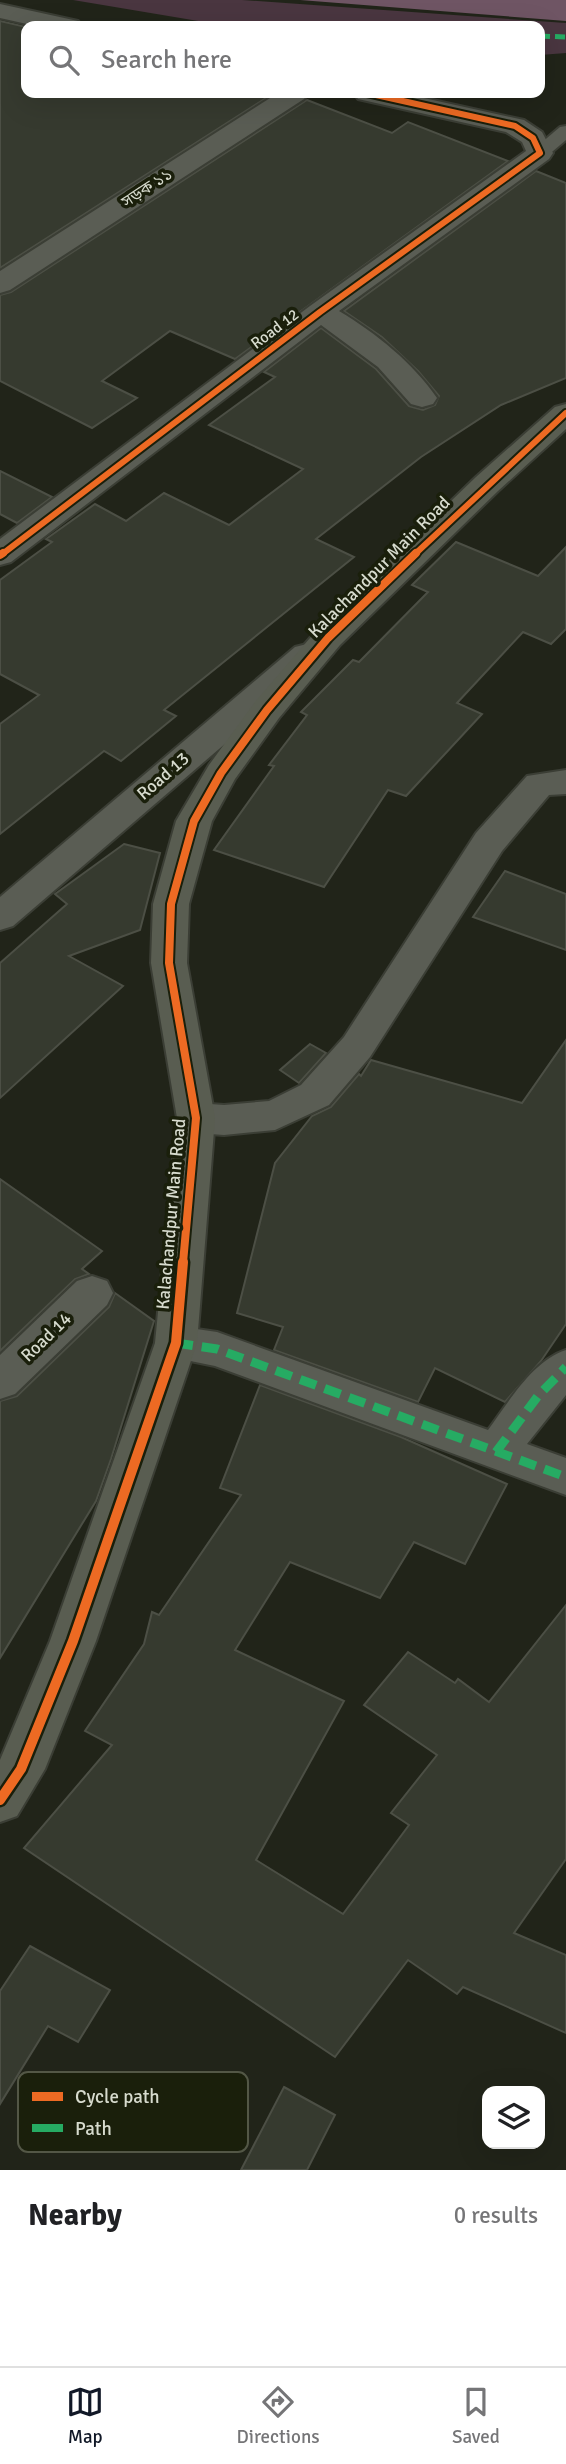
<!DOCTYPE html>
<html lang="en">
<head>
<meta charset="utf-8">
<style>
	body { margin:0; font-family:Signika,"Noto Sans Bengali",sans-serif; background:#f6f6f6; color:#202124 }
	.controls { position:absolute; right:21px; bottom:21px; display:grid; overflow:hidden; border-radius:14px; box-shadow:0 7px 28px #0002 }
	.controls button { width:63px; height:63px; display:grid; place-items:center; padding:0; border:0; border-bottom:2px solid #e0e0e0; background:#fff; color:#202124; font:35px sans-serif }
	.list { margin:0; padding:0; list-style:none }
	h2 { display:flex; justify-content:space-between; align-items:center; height:91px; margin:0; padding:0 28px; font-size:30px }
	h2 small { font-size:23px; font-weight:400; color:#757577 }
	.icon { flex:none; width:38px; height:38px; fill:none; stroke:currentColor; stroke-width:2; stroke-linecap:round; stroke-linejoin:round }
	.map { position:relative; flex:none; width:566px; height:2170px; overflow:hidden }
	.search { position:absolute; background:#fff; box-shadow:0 7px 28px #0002; left:21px; right:21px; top:21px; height:77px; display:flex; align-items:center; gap:18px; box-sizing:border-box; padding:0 24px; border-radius:14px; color:#757577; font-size:26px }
	.sheet { height:196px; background:#fff }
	nav { display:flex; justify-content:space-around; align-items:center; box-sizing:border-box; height:98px; border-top:2px solid #e0e0e0; background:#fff; font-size:19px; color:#757577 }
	nav a { display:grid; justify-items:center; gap:4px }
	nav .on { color:#111827 }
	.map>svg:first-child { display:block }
	.green { fill:#4a3640 }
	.water { fill:#6f5564 }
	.building { fill:#363a2f; stroke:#4c4f45; stroke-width:2 }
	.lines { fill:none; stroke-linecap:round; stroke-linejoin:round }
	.lane-casing { stroke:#3b3e35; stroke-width:4 }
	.street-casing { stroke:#3b3e35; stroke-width:4 }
	.secondary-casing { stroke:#3b3e35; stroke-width:4 }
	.lane { fill:#5a5d54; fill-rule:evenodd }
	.street { fill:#5a5d54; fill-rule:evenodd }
	.secondary { fill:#595d51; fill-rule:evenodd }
	.quiet-far1 { stroke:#26ab63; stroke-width:5; stroke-dasharray:10 5; stroke-linecap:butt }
	.quiet { stroke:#26ab63; stroke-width:9; stroke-dasharray:17 9; stroke-linecap:butt }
	.cycleway-far2-casing { stroke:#1a1f0b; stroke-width:10 }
	.cycleway-far1-casing { stroke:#1a1f0b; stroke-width:12 }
	.cycleway-casing { stroke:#1a1f0b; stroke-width:15 }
	.cycleway-far2 { stroke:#ed6a23; stroke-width:6 }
	.cycleway-far1 { stroke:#ed6a23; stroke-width:8 }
	.cycleway { stroke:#ed6a23; stroke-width:10 }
	.labels { text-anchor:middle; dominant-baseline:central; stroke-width:7; stroke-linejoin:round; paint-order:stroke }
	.far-street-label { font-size:16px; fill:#d7dbce; stroke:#1a1f0b }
	.street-label { font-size:18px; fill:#d7dbce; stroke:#1a1f0b }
	.key { fill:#1a1f0b; stroke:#535746; stroke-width:2 }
	.key-label { font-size:19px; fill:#d7dbce }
</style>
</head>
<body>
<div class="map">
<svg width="566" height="2170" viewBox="0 0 566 2170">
	<rect width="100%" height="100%" fill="#212419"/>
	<polygon class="green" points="73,0 242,0 566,23 566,53 540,55 540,26 228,26"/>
	<polygon class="water" points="300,0 566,0 566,21"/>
	<g class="building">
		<polygon points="0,21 26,27 26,93 274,93 0,268"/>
		<polygon points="307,100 392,133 408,122 508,161 235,359 170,331 102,381 137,398 92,428 0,381 0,295 11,292"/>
		<polygon points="536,171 566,183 566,378 501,405 421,457 316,539 354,557 164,710 176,716 121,761 104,751 0,834 0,724 39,695 0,674 0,580 52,542 46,539 95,504 126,521 164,493 229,525 303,469 209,425 275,377 264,372 321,328 376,369 409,406 423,410 435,405 439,396 418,371 382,337 344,311"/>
		<polygon points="0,471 52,497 17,523 0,514"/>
		<polygon points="456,542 538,576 566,547 566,629 551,644 523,632 457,703 482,714 406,796 388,790 324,887 214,850 274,766 269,765 307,715 301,712 353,660 359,662 428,592 412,585"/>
		<polygon points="124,844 160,853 140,930 69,956 123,986 0,1098 0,963 67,904 55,894"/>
		<polygon points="505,871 566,894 566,950 473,917"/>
		<polygon points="566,1040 566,1324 541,1361 505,1402 435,1368 418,1402 274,1350 283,1327 237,1313 275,1163 312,1116 331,1107 359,1074 361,1076 371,1060 522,1103"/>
		<polygon points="310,1044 326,1053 299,1083 280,1070"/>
		<polygon points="0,1179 102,1251 82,1269 89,1274 75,1279 0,1351"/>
		<polygon points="115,1293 154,1321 111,1459 96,1501 0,1658 0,1401 17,1396 109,1307"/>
		<polygon points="260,1385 401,1437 507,1484 465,1564 414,1542 380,1598 290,1562 235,1650 344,1701 256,1860 343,1914 409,1825 391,1813 437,1755 364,1705 408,1652 455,1683 458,1679 489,1702 566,1605 566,1859 514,1933 566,1955 566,2033 463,1987 457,1994 408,1960 335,2057 24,1848 112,1745 85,1731 144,1644 152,1612 159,1615 241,1495 220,1488"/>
		<polygon points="30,1946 110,1990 78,2042 48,2026 0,2104 0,1991"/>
		<polygon points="284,2087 335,2115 307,2170 241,2170"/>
	</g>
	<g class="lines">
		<g class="lane-casing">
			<polygon id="lane" points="566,126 566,140 546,157 534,157 531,153 534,149 560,127"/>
		</g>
		<g class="street-casing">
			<g id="street">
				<polygon points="0,4 78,21 82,26 36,26 0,18"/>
				<polygon points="278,93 308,93 304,99 10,290 0,293 0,271"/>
				<path d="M354,93H401L524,120L542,132L553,153L549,159L339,311C377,334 412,362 437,398L433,404L422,407L411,404L378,367L321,325L11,562L0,565V539L310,306L526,151L522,142L506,132L358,99Z"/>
				<polygon points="307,644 319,647 324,655 319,663 13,926 0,930 0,897 295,647"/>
				<polygon points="566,770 566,794 549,795 502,851 370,1057 329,1105 275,1130 224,1135 196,1133 182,1128 177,1118 182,1108 196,1103 224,1105 269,1101 301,1085 344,1037 476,833 527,776"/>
				<polygon points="92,1276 107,1281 113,1293 107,1305 15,1394 0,1399 0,1355 77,1281"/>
				<path d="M176,1326L217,1332L488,1430C509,1402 532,1361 566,1350V1395L527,1444L566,1458V1495L215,1366L161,1355L155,1343L161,1331Z"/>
			</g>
		</g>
		<g class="secondary-casing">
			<polygon id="secondary" points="566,404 566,429 498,491 340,645 279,718 235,779 212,821 189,904 187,963 215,1118 197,1343 96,1641 45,1769 17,1816 0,1822 0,1760 50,1641 155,1343 177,1118 151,963 153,904 176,821 209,765 255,702 316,631 476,477 555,407"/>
		</g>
		<use href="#lane" class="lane"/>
		<use href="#street" class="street"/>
		<use href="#secondary" class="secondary"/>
		<polyline class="quiet-far1" points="540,36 566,37"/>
		<g class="quiet">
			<polyline points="176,1343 217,1349 566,1477"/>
			<polyline points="496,1452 538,1396 566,1367"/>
		</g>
		<g class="cycleway-far2-casing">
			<g id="cycleway-far2">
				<polyline points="1,555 320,312 540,153 533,138 515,126 367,93"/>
				<polyline points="414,555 566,413"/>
			</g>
		</g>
		<g class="cycleway-far1-casing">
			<g id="cycleway-far1">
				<polyline points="0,555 3,553"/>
				<polyline points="183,1263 196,1118 169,963 171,904 194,821 221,773 267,710 328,638 416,553"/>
			</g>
		</g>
		<g class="cycleway-casing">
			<polyline id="cycleway" points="0,1800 21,1769 73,1641 176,1343 183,1262"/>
		</g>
		<use href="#cycleway-far2" class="cycleway-far2"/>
		<use href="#cycleway-far1" class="cycleway-far1"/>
		<use href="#cycleway" class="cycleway"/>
	</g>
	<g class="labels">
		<g class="far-street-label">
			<text transform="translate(147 188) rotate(-33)">সড়ক ১১</text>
			<text transform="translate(275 329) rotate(-37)">Road 12</text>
		</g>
		<g class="street-label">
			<text transform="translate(379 567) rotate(-45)">Kalachandpur Main Road</text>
			<text transform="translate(163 776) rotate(-41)">Road 13</text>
			<text transform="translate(171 1214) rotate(-85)">Kalachandpur Main Road</text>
			<text transform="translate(46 1337) rotate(-44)">Road 14</text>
		</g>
	</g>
	<rect x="18" y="2072" width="230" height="80" rx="10" class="key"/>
	<rect x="32" y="2092" width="31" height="9" fill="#ed6a23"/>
	<rect x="32" y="2124" width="31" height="8" fill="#26ab63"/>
	<g class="key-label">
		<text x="75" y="2103">Cycle path</text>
		<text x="75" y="2135">Path</text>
	</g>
</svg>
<div class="controls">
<button><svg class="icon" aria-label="layers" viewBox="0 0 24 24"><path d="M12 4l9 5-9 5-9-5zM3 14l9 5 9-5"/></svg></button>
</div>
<div class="search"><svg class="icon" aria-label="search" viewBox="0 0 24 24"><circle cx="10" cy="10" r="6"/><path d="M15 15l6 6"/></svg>Search here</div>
</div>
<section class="sheet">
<h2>Nearby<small>0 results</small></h2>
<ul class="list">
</ul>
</section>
<nav>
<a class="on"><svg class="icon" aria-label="map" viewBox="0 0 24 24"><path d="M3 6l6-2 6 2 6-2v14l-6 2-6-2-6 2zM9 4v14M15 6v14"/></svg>Map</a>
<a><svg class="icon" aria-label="directions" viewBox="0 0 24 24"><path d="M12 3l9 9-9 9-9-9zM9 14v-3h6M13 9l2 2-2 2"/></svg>Directions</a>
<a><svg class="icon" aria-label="saved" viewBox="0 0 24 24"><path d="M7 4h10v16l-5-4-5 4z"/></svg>Saved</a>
</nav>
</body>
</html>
